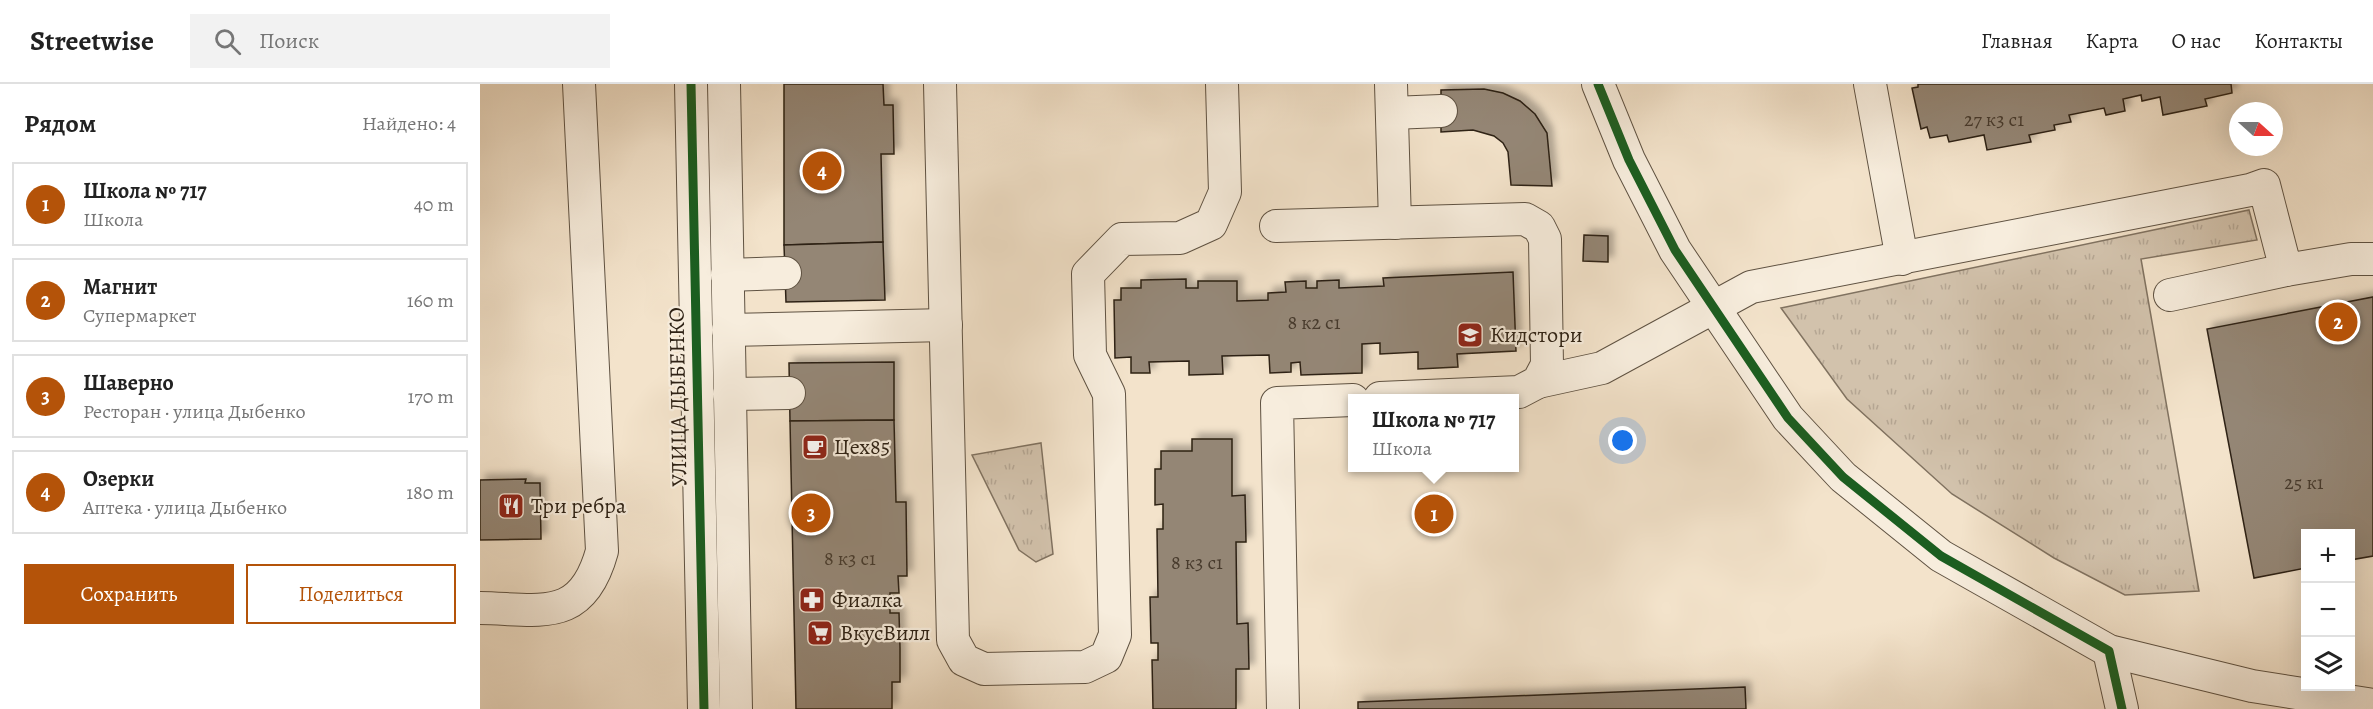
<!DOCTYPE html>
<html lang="ru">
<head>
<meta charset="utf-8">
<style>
	body { margin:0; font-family:Alegreya,serif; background:#f2f2f2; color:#222 }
	.controls { position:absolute; right:18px; bottom:18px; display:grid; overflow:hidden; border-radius:0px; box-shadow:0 6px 24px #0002 }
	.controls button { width:54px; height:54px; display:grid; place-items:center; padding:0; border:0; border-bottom:2px solid #e0e0e0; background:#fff; color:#222; font:30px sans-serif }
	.compass { position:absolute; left:1749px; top:18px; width:54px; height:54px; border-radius:50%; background:#fff; box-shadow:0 6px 24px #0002; rotate:111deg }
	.you { position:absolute; left:1143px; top:357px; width:21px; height:21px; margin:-15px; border:4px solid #fff; border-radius:50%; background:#1a73e8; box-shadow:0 0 0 9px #1a73e833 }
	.badge { display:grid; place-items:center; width:39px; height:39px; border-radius:50%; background:#b45309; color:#fff; font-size:20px; font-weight:700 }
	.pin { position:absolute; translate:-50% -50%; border:3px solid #fff; box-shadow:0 2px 6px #0006 }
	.popup { position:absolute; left:868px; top:310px; width:171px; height:78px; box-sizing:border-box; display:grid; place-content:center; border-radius:0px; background:#fff; filter:drop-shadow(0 2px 4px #0005); font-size:20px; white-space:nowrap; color:#767676 }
	.popup b { font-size:22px; color:#222 }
	.popup::after { content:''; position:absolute; left:50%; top:100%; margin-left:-12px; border:12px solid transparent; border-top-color:#fff }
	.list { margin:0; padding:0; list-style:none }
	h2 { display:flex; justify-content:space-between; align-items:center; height:78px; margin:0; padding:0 24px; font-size:26px }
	h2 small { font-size:20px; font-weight:400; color:#767676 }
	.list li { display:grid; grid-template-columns:39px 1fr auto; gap:18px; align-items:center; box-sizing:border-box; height:84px; margin:0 12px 12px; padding:0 12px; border:2px solid #e0e0e0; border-radius:0px }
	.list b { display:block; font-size:22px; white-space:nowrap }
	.list p { margin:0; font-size:20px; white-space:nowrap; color:#767676 }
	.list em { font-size:20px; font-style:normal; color:#767676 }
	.actions { display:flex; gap:12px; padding:18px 24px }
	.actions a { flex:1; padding:14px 0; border:2px solid #b45309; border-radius:0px; text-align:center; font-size:21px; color:#b45309 }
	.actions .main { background:#b45309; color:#fff }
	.icon { flex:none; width:33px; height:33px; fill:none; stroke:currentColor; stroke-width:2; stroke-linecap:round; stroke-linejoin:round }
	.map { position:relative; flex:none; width:1893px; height:625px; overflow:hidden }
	header { display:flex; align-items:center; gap:36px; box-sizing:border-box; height:84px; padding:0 30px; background:#fff; border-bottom:2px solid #e0e0e0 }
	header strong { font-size:28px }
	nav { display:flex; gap:33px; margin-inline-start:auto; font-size:21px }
	.search { width:420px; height:54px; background:#f2f2f2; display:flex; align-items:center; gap:15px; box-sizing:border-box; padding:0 21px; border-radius:0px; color:#767676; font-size:22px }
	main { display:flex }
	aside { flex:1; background:#fff }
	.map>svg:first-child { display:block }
	.grass { fill:url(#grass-tufts); stroke:#807260; stroke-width:1.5 }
	.building { fill:#948674; stroke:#2e2215; stroke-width:1.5; filter:url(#shadow) }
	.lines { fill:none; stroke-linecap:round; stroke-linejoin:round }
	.minor-casing { stroke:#5f5242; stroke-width:34 }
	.minor { stroke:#f7eddd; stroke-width:32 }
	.cycleway-casing { stroke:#f7eddd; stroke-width:13 }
	.cycleway { stroke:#1b5e20; stroke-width:9 }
	.labels { text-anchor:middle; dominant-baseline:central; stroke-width:4.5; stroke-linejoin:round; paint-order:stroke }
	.number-label { font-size:20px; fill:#483b2d }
	.poi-label { font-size:22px; fill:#2e2215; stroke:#f7eddd; text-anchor:start }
	.street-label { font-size:22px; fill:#2e2215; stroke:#f7eddd }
</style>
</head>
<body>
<header>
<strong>Streetwise</strong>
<div class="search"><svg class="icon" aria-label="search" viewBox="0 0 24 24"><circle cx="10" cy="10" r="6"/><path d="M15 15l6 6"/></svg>Поиск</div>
<nav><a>Главная</a><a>Карта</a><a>О нас</a><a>Контакты</a></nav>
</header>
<main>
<aside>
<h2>Рядом<small>Найдено: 4</small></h2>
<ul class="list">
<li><span class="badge">1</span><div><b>Школа № 717</b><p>Школа</p></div><em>40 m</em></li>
<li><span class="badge">2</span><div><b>Магнит</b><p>Супермаркет</p></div><em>160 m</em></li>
<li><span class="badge">3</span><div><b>Шаверно</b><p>Ресторан · улица Дыбенко</p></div><em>170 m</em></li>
<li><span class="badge">4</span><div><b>Озерки</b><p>Аптека · улица Дыбенко</p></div><em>180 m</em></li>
</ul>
<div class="actions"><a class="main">Сохранить</a><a>Поделиться</a></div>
</aside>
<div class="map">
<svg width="1893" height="625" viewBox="0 0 1893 625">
	<defs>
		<pattern id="grass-tufts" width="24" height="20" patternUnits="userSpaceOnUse" patternTransform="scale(1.5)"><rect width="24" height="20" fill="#d2c2ac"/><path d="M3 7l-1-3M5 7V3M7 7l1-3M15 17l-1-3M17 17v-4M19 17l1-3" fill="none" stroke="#b5a693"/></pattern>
		<filter id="shadow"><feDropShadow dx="5.5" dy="-5.5" stdDeviation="3" flood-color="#0004"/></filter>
	</defs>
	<rect width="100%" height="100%" fill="#f3e3cb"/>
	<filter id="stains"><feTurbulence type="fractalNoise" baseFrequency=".00333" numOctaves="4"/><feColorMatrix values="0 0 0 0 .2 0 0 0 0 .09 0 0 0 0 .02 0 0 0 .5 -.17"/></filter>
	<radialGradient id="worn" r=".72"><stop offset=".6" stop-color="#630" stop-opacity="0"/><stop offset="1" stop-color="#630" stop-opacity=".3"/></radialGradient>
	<g class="grass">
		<polygon points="1769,126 1777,156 1661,175 1719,507 1645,511 1574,474 1472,410 1367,315 1301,224"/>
		<polygon points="561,359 573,470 556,478 539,466 492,371"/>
	</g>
	<g class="building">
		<polygon points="304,0 403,0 404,21 413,21 414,70 401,70 403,158 304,161"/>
		<polygon points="1438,0 1751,0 1752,9 1725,15 1727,22 1683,31 1680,13 1662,17 1661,11 1643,15 1645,27 1626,31 1624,24 1589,31 1591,38 1574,41 1575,46 1549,51 1551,58 1507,66 1504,51 1469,58 1467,51 1450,54 1447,43 1441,45 1432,4 1438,3"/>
		<polygon points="1004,5 1023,9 1040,17 1055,30 1067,49 1072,102 1031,101 1028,68 1023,59 1014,52 993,46 961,48 961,6"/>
		<polygon points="1104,151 1128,152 1128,178 1103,177"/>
		<polygon points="403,158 405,216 306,218 304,161"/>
		<polygon points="1033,188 1036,267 977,270 978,283 938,285 938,268 900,270 900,259 882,260 882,289 821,291 820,278 811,279 811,288 790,289 789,271 742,272 743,290 709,291 709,277 669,278 670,289 651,289 651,273 635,274 634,216 641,216 641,204 661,204 661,196 706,195 706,204 718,204 718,197 757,197 757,217 788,216 788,209 806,208 805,198 826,197 826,204 837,204 837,197 859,196 859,204 904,202 903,194"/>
		<polygon points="1893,213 1893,472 1870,476 1870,450 1826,450 1826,484 1774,494 1727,245"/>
		<polygon points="414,278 414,336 310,337 309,279"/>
		<polygon points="414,336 416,418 426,418 427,492 418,492 419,509 410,509 410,529 419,529 420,564 420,598 412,598 412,625 316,625 310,337"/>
		<polygon points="712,355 752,355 752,412 765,411 766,458 756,458 757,540 768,539 769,585 756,585 756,625 673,625 672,576 678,576 678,559 671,559 670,513 678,513 677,445 683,445 683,420 675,421 675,385 681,385 681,367 712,367"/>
		<polygon points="46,395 45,399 60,399 61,455 0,456 0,396"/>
		<polygon points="1265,603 1266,625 878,625 878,618"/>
	</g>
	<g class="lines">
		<g class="minor-casing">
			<g id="minor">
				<polyline points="211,0 224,625"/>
				<polyline points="244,0 256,625"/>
				<polyline points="460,0 473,556 484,576 504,585 605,583 626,573 635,551 629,310 610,271 608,190 642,155 700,154 731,140 745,108 742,0"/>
				<polyline points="911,0 915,139"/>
				<polyline points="1118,0 1149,76 1195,166 1308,334 1363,393 1461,472 1629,567 1772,602 1893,621"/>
				<polyline points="1390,0 1422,175"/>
				<polyline points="912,29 961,27"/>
				<polyline points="796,142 1045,135 1059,143 1065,155 1067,281 1058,298 1039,308 900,314"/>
				<polyline points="247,191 305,189"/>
				<polyline points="1690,211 1806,186"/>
				<polyline points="248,246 466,241"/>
				<polyline points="1058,298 1122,284 1271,203 1770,106 1784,101 1806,186 1871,175 1893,175"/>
				<polyline points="249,310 309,309"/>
				<path d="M0,524C61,525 102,540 122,467L99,0"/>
				<polyline points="1629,567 1642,625"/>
				<polyline points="803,625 797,319 873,316"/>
			</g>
		</g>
		<use href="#minor" class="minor"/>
		<g class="cycleway-casing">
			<g id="cycleway">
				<polyline points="211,0 224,625"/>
				<polyline points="1118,0 1149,76 1195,166 1308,334 1363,393 1461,472 1629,567 1642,625"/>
			</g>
		</g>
		<use href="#cycleway" class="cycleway"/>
	</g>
	<defs>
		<g id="school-square" transform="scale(1.35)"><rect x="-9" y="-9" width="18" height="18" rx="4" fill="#8f2418" stroke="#f7eddd"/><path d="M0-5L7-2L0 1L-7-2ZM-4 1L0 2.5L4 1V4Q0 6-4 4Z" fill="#fff"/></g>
		<g id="cafe-square" transform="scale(1.35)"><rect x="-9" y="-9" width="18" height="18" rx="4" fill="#8f2418" stroke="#f7eddd"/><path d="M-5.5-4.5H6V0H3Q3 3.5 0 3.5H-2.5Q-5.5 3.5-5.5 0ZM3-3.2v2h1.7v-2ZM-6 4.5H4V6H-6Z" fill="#fff"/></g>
		<g id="restaurant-square" transform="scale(1.35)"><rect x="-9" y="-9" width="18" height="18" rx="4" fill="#8f2418" stroke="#f7eddd"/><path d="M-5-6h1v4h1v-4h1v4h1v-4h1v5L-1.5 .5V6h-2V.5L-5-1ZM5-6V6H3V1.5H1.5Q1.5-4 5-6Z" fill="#fff"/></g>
		<g id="pharmacy-square" transform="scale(1.35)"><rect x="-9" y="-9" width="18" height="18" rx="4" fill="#8f2418" stroke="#f7eddd"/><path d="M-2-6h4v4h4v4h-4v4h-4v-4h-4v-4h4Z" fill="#fff"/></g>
		<g id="supermarket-square" transform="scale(1.35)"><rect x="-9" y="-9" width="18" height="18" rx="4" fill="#8f2418" stroke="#f7eddd"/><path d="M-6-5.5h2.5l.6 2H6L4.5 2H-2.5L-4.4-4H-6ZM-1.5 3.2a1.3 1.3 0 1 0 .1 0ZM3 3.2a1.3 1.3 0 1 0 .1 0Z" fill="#fff"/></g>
	</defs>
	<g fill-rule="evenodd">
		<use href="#school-square" x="990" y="251"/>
		<use href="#cafe-square" x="335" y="363"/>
		<use href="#restaurant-square" x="31" y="422"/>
		<use href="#pharmacy-square" x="332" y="516"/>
		<use href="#supermarket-square" x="340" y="549"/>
	</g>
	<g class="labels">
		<g class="number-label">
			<text x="1514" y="35">27 к3 с1</text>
			<text x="834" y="238">8 к2 с1</text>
			<text x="1824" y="398">25 к1</text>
			<text x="370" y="474">8 к3 с1</text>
			<text x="717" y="478">8 к3 с1</text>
		</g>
		<g class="poi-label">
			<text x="1010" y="251">Кидстори</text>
			<text x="354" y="363">Цех85</text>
			<text x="51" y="422">Три ребра</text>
			<text x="352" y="516">Фиалка</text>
			<text x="360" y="549">ВкусВилл</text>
		</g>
		<g class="street-label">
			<text transform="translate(198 313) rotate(-91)">УЛИЦА ДЫБЕНКО</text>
		</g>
	</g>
	<rect width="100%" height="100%" filter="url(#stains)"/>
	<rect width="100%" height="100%" fill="url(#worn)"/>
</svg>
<div class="controls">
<button>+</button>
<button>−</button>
<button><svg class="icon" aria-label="layers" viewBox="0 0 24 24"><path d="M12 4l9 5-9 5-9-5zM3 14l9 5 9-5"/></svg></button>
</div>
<svg class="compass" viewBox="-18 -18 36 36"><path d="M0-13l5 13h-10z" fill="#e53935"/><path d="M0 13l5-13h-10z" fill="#767676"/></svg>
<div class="you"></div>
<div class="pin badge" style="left:954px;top:430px">1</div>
<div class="popup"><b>Школа № 717</b>Школа</div>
<div class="pin badge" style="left:1858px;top:238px">2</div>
<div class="pin badge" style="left:331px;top:429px">3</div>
<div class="pin badge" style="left:342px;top:87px">4</div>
</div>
</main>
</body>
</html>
